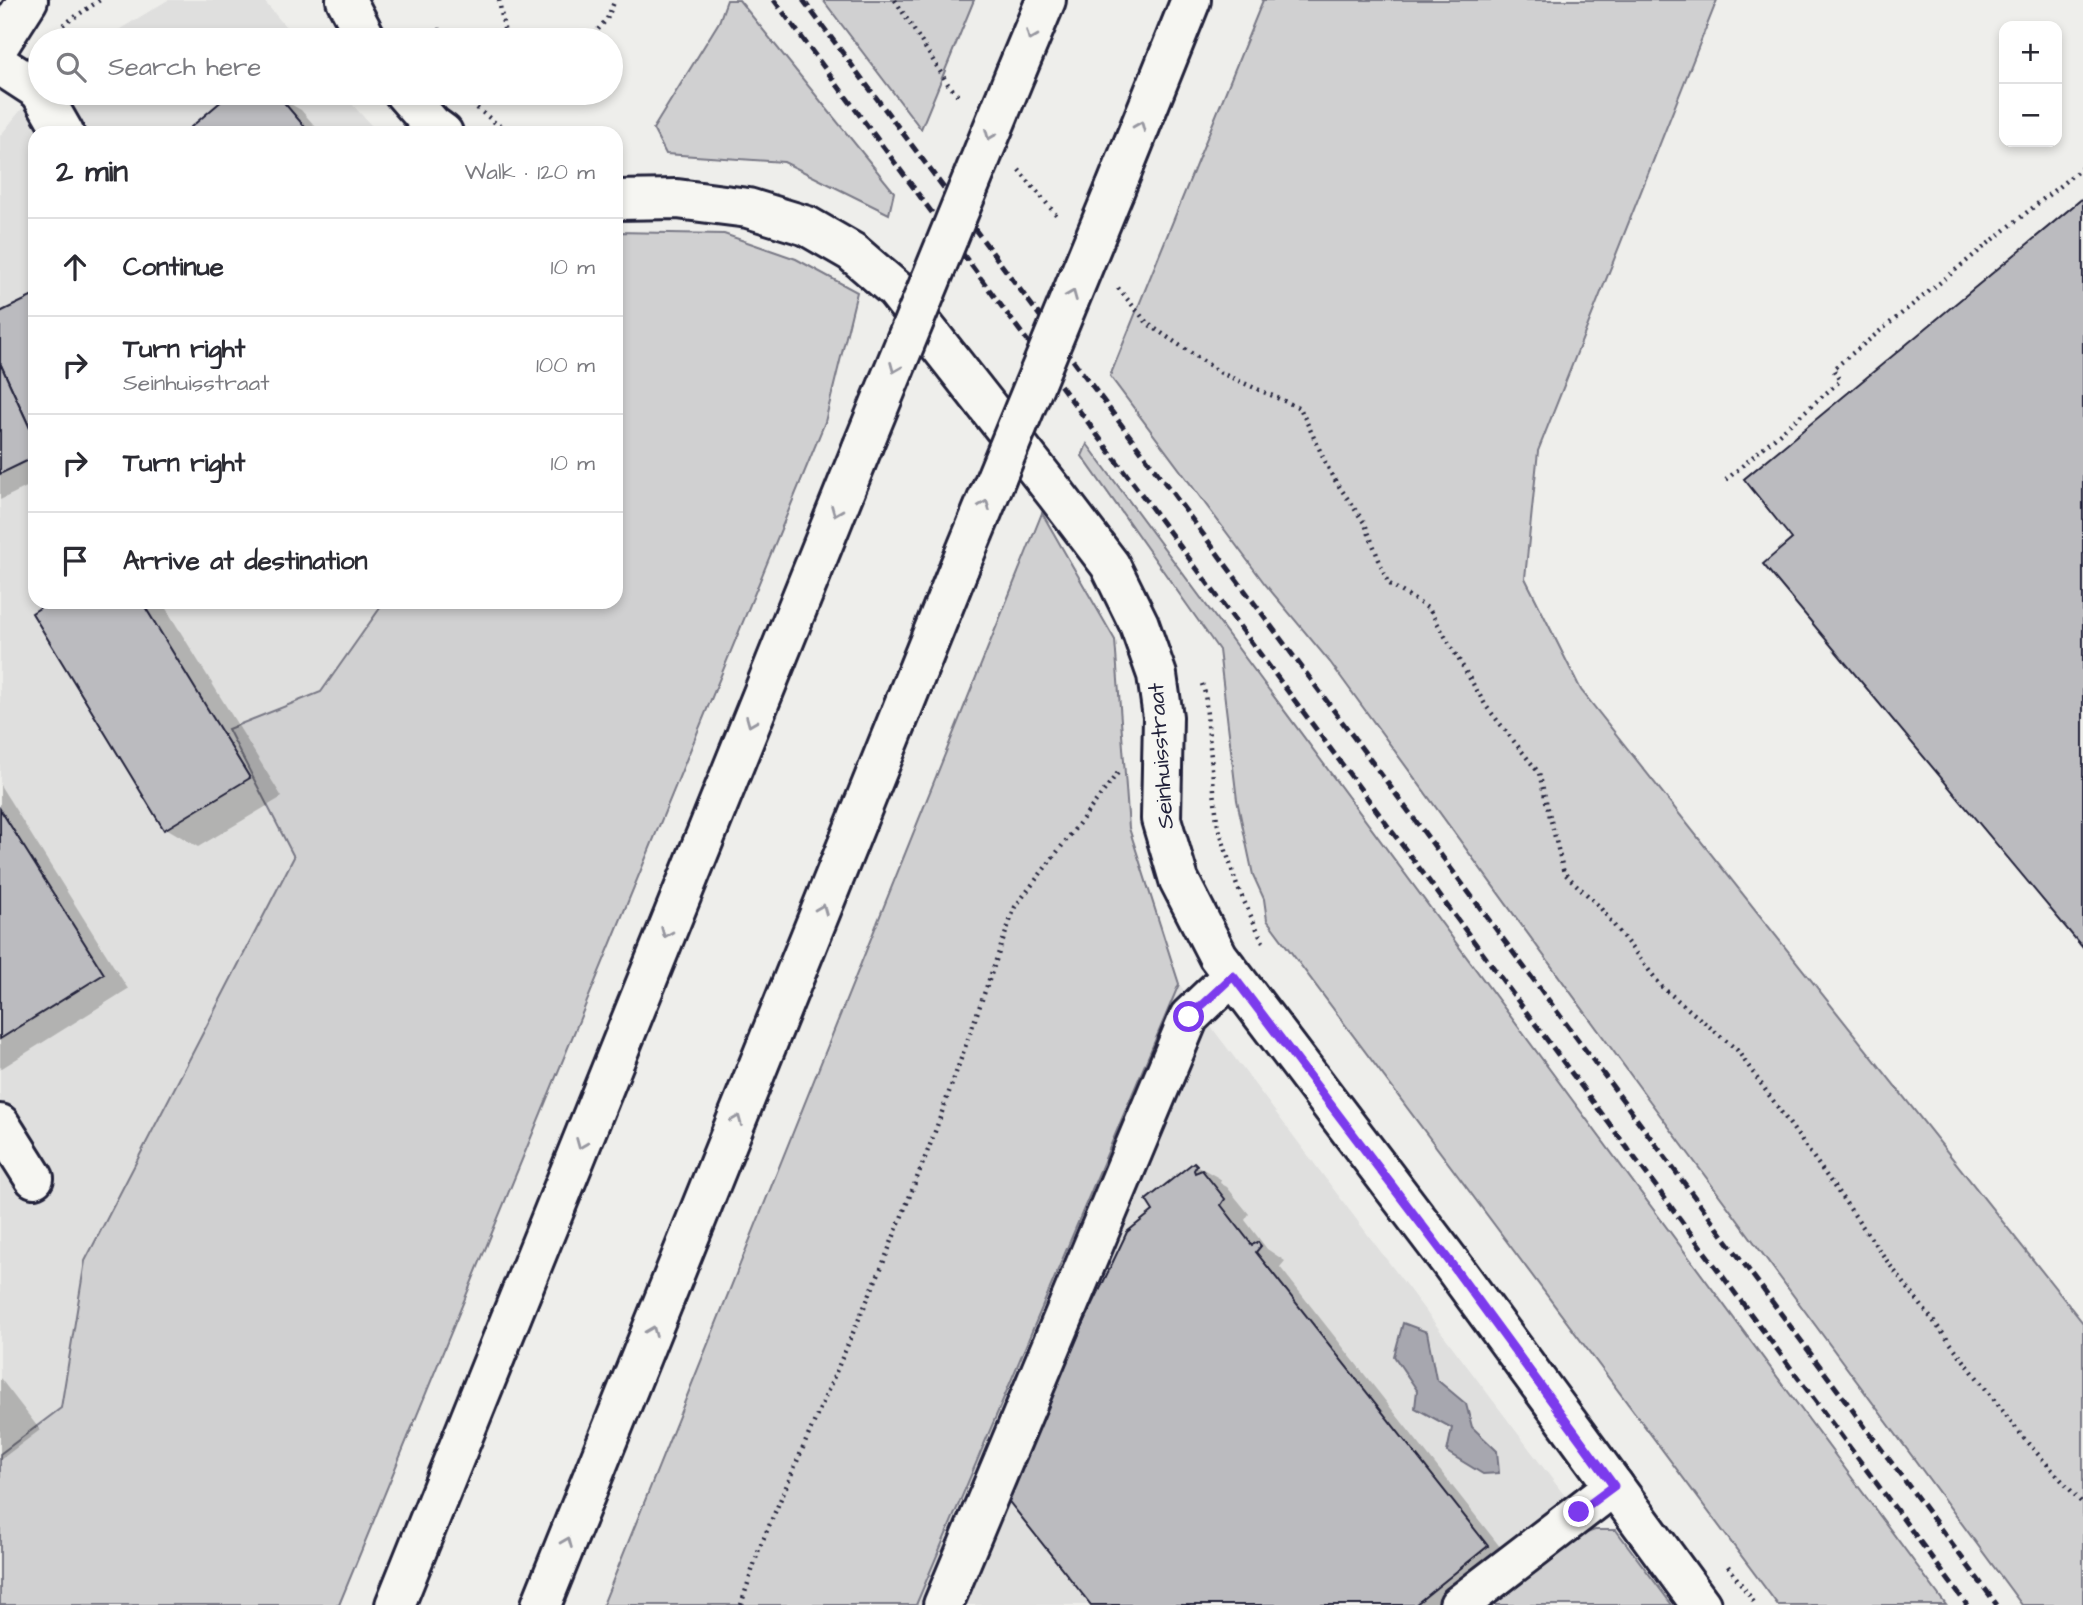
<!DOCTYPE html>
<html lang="en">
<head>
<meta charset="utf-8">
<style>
	body { margin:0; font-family:"Architects Daughter",sans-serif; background:#f2f2f3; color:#2b2b33 }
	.controls { position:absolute; right:21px; top:21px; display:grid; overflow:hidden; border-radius:14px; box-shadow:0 4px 10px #0003 }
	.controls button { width:63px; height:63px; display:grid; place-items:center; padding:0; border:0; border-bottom:2px solid #e1e1e2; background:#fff; color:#2b2b33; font:35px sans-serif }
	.stop { position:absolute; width:21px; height:21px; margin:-16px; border:5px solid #7c3aed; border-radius:50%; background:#fff }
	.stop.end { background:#7c3aed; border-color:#fff; box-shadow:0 2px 7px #0008 }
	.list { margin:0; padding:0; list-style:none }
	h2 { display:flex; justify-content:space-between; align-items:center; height:91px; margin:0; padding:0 28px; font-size:30px }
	h2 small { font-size:23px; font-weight:400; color:#7c7c81 }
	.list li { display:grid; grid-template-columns:46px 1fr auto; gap:21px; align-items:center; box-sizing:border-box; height:98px; padding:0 28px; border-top:2px solid #e1e1e2 }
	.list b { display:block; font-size:26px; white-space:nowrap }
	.list p { margin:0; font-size:23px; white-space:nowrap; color:#7c7c81 }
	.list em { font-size:23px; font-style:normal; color:#7c7c81 }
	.icon { flex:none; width:38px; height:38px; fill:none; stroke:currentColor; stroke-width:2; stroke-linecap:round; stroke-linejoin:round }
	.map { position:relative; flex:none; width:2083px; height:1605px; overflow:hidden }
	.search { position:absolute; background:#fff; box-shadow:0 4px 10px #0003; left:28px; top:28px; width:595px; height:77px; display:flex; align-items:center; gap:18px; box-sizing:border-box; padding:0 24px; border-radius:38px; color:#7c7c81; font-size:26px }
	.panel { position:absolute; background:#fff; box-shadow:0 4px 10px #0003; left:28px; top:126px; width:595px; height:483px; border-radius:21px }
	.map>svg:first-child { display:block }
	.built { fill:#dfdfde }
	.green { fill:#d0d0d1; stroke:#797986; stroke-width:2 }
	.water { fill:#a7a7af; stroke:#727281; stroke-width:2 }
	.shadow { fill:#0003 }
	.building { fill:#bbbbbf; stroke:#22223b; stroke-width:2 }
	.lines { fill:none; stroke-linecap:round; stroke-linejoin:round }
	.minor-casing { stroke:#22223b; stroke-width:44 }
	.highway-casing { stroke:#22223b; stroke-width:44 }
	.path { stroke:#22223b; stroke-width:4.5; stroke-dasharray:2 5; stroke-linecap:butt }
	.minor { stroke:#f6f6f2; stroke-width:38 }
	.highway { stroke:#f6f6f2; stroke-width:38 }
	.rail { stroke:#22223b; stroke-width:5; stroke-dasharray:10 5; stroke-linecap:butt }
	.highway-bridge-casing { stroke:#22223b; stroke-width:44; stroke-linecap:butt }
	.highway-bridge { stroke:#f6f6f2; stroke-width:38 }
	.oneway { stroke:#9797a0 }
	.route { stroke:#7c3aed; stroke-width:9 }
	.labels { text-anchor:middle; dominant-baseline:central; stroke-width:5; stroke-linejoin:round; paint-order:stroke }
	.street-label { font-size:23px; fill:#22223b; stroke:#f6f6f2 }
</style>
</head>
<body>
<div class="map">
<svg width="2083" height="1605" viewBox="0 0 2083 1605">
	<rect width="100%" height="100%" fill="#eeeeeb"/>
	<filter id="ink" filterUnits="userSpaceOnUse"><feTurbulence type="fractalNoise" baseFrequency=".0143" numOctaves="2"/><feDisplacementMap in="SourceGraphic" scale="14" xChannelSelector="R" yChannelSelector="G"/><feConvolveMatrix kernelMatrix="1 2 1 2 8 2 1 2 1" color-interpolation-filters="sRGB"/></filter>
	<g filter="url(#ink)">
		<g class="built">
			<polygon points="168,0 263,0 297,40 102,40"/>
			<polygon points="40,86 40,93 342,93 378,133 35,133 35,602 375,602 381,607 321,692 229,729 294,857 85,1261 61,1408 0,1454 0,136"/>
			<polygon points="1179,984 1647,1605 913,1605"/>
		</g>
		<g class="green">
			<polygon points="727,0 739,0 894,192 889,214 784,162 666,154 653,129 719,22"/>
			<polygon points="823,0 974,0 921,129"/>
			<polygon points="1263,0 1717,0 1538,451 1525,578 1581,690 2083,1323 2083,1605 2022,1605 1646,1096 1330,662 1265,584 1110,376"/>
			<polygon points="616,232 724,234 796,259 857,292 825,422 339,1605 0,1605 0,1454 61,1408 85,1261 294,857 228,729 321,692 380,608 375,602 616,602"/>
			<polygon points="1087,444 1946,1605 1778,1605 1267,920 1264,899 1253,875 1237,800 1219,650 1082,456"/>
			<polygon points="1042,513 1115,640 1129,828 1179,984 916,1605 603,1605"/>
			<polygon points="1595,1530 1616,1530 1672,1605 1478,1605 1553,1545"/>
		</g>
		<polygon class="water" points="1403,1323 1427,1332 1436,1379 1466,1404 1472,1427 1497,1451 1499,1473 1483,1474 1447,1452 1452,1428 1415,1408 1417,1390 1394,1356"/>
		<g class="shadow">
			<polygon points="234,93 280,93 287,102 301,110 321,133 187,133"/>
			<polygon points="35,297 35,483 0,500 0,314"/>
			<polygon points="53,602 162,602 282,797 198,847 166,828"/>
			<polygon points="0,785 128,989 2,1068 0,1067"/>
			<polygon points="1194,1164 1219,1178 1221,1180 1220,1183 1227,1187 1249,1214 1245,1220 1267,1249 1285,1261 1280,1267 1512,1562 1458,1605 1093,1605 1155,1211"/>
			<polygon points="0,1378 40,1430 0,1460"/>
		</g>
		<g class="building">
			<polygon points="231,93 269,93 272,96 276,93 310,133 184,133"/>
			<polygon points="2083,198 2083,948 1763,564 1792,539 1744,479"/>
			<polygon points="35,295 35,439 0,363 0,312"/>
			<polygon points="0,363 35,439 35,457 0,474"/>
			<polygon points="49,602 142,602 250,778 164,830 32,613"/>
			<polygon points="0,809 104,974 0,1039"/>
			<polygon points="1194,1162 1197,1165 1194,1170 1195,1173 1202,1170 1225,1199 1221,1205 1252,1245 1258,1242 1261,1246 1256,1252 1488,1546 1415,1605 1091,1605 1003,1494 1127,1232 1153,1211 1146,1200"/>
		</g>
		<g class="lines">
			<g class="minor-casing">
				<g id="minor">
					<polyline points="346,0 367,40"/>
					<polyline points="0,44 28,0"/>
					<polyline points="0,65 40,91"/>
					<polyline points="41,93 64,133"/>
					<polyline points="404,93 432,125 443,133"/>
					<polyline points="616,200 677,199 748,208 807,226 852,252 895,289 1056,494 1110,565 1139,624 1157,675 1163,717 1161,819 1179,880 1218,956 1450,1262 1701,1605"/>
					<polyline points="0,1124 34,1178"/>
					<polyline points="943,1605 1189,1017 1232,976"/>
					<polyline points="1459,1605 1614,1486"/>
				</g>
			</g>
			<g class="highway-casing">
				<g id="highway">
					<polyline points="1016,72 1046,0"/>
					<polyline points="1115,189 1191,0"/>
					<polyline points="395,1605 862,448"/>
					<polyline points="541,1605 959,568"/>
				</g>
			</g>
			<g class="path">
				<polyline points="499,0 506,40"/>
				<polyline points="895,0 948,84 960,98"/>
				<polyline points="63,25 100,0"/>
				<polyline points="438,29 457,40"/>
				<polyline points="589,40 607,19 615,0"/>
				<polyline points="477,108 498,125 518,133"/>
				<polyline points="1019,170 1058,217"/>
				<polyline points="1118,288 1148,324 1221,373 1300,408 1332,476 1365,524 1388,583 1429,609 1486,706 1539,773 1564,873 1599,906 1662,987 1737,1050 1890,1265 2026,1441 2083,1504"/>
				<polyline points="1726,480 1840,381 1833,369 2083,167"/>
				<polyline points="1202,684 1205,693 1217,822 1237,886 1263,942"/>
				<polyline points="1728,1566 1756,1605"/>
				<polyline points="741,1605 759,1549 882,1266 932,1140 1015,907 1120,770"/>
			</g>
			<use href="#minor" class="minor"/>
			<use href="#highway" class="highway"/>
			<g class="rail">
				<polyline points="774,0 1967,1605"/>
				<polyline points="803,0 1174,495 1997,1605"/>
			</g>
			<g class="highway-bridge-casing">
				<g id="highway-bridge">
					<polyline points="862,448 1016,72"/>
					<polyline points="959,568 1115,189"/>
				</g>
			</g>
			<use href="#highway-bridge" class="highway-bridge"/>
		</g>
		<defs><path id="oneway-chevron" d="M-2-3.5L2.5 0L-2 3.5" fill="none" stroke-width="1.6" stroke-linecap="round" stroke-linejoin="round" transform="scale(1.75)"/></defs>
		<g class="oneway">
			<use href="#oneway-chevron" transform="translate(1031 36) rotate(112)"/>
			<use href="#oneway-chevron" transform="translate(1140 126) rotate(-68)"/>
			<use href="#oneway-chevron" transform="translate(990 135) rotate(112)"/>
			<use href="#oneway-chevron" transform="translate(1072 295) rotate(-68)"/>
			<use href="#oneway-chevron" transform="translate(895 368) rotate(112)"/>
			<use href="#oneway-chevron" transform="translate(985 505) rotate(-68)"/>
			<use href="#oneway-chevron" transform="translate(836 511) rotate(112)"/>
			<use href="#oneway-chevron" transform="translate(751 722) rotate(112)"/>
			<use href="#oneway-chevron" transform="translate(822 909) rotate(-68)"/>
			<use href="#oneway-chevron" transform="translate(666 933) rotate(112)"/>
			<use href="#oneway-chevron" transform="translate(737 1120) rotate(-68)"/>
			<use href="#oneway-chevron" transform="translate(581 1144) rotate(112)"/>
			<use href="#oneway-chevron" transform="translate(652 1331) rotate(-68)"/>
			<use href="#oneway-chevron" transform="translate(567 1542) rotate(-68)"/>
		</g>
	</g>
	<g class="lines" filter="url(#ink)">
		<polyline class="route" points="1189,1017 1233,976 1450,1262 1614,1486 1579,1512"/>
	</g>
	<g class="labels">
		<g class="street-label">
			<text transform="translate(1161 756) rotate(-94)">Seinhuisstraat</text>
		</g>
	</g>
</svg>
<div class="controls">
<button>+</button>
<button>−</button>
</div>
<div class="stop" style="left:1189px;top:1017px"></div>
<div class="stop end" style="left:1579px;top:1512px"></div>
<div class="search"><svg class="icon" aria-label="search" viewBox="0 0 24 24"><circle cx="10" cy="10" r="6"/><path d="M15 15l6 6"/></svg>Search here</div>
<section class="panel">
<h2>2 min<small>Walk · 120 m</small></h2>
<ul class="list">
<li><svg class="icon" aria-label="ahead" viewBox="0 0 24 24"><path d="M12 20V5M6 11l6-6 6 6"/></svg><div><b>Continue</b></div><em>10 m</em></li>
<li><svg class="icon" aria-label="right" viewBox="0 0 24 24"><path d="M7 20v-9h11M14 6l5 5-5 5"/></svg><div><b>Turn right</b><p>Seinhuisstraat</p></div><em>100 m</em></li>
<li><svg class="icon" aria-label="right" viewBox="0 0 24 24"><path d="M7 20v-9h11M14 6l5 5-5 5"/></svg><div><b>Turn right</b></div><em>10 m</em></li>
<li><svg class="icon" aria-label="arrive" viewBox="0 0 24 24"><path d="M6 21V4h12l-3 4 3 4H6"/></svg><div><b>Arrive at destination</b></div></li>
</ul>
</section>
</div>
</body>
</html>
